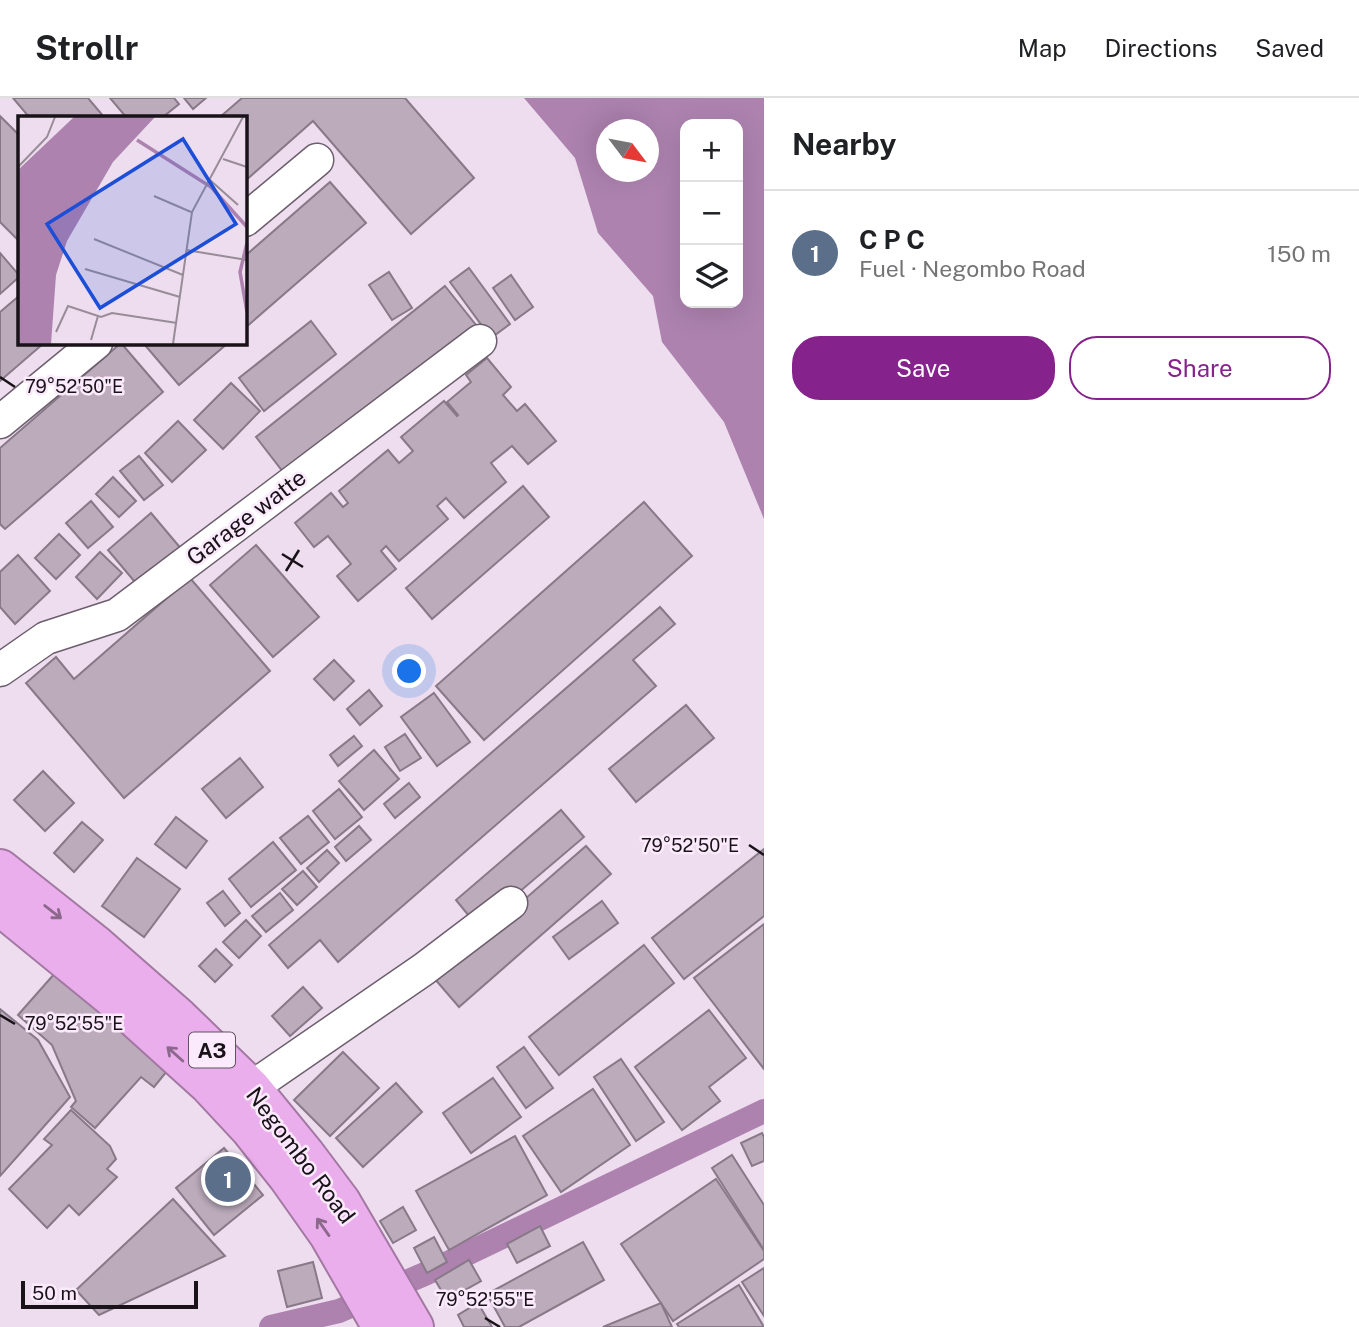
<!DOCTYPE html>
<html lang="en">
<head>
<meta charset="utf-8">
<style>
	body { margin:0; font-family:"Public Sans",sans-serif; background:#f2f2f2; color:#202124 }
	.controls { position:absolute; right:21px; top:21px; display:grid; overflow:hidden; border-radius:14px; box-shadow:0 7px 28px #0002 }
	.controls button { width:63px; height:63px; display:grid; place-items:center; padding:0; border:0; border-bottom:2px solid #e0e0e0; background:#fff; color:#202124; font:35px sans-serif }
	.compass { position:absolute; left:596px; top:21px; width:63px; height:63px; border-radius:50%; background:#fff; box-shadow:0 7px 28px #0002; rotate:122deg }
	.scale { position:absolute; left:21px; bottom:18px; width:177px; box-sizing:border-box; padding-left:7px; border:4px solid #191319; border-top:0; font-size:19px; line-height:24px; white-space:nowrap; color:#191319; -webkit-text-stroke:5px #fbeafb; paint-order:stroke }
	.you { position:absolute; left:410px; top:574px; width:24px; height:24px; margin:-18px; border:5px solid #fff; border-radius:50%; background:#1a73e8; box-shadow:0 0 0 10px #1a73e833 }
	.badge { display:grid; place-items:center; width:46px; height:46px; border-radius:50%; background:#85228b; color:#fff; font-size:23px; font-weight:700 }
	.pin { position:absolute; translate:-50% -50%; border:4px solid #fff; box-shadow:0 2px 7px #0006 }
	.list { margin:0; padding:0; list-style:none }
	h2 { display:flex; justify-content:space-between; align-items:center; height:91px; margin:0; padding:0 28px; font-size:30px }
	h2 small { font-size:23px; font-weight:400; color:#757577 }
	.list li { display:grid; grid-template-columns:46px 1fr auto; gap:21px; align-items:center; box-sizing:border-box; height:126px; padding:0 28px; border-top:2px solid #e0e0e0 }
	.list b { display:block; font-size:26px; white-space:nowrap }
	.list p { margin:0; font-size:23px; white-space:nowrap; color:#757577 }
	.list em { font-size:23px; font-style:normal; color:#757577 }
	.actions { display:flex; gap:14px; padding:21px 28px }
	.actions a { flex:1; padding:16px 0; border:2px solid #85228b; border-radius:28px; text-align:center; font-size:24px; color:#85228b }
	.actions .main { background:#85228b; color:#fff }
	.icon { flex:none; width:38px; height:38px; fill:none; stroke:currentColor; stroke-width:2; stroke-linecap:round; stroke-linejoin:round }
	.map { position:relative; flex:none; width:764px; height:1229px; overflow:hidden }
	header { display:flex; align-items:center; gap:42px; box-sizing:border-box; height:98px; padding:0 35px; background:#fff; border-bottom:2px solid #e0e0e0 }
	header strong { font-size:33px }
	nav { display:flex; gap:38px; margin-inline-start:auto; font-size:24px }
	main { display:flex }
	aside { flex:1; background:#fff }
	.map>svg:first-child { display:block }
	.water { fill:#ad82af; fill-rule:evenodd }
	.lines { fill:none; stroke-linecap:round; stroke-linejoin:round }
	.canal { stroke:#ad82af; stroke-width:24 }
	.building { fill:#bbabbb; stroke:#887988; stroke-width:2 }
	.minor-casing { stroke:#6c5e6d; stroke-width:35 }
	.highway-casing { stroke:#a278a2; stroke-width:42 }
	.minor { stroke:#fff; stroke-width:32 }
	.highway { stroke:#ebaeec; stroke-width:38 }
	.oneway { stroke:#8c688d }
	.ticks { fill:none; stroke:#191319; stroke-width:2.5 }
	.labels { text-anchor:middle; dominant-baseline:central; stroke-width:5; stroke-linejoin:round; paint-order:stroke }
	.shield { fill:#fbeafb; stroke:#5d545d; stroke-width:2 }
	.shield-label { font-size:21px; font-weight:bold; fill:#191319 }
	.street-label { font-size:23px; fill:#191319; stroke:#fbeafb }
	.inset-river { fill:none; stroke:#ad82af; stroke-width:3.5 }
	.inset-road { fill:none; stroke:#988c99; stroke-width:2 }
	.view { fill:#1d4ed8; fill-opacity:0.15; stroke:#1d4ed8; stroke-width:3.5 }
	.inset-edge { fill:none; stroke:#191319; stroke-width:3.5 }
	.ticks-label { font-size:18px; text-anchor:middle; fill:#191319; stroke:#fbeafb; stroke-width:5; stroke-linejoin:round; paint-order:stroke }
</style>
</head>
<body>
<header>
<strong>Strollr</strong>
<nav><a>Map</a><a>Directions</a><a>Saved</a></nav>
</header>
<main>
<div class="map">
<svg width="764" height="1229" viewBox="0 0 764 1229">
	<rect width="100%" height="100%" fill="#edddee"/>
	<path class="water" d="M524,0H764V421L724,324L662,244L653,198L598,135L575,60ZM685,26H738V205H685ZM606,32H648V74H606Z"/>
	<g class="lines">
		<polyline class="canal" points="271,1229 339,1213 427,1175 764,1013"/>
	</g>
	<g class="building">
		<polygon points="13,0 88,0 104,19 29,19"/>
		<polygon points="110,0 174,0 179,6 163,19 126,19"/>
		<polygon points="184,0 206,0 193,11"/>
		<polygon points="242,0 405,0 474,80 411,136 313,23 245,83 245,19 220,19"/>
		<polygon points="0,18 19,37 19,143 0,124"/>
		<polygon points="330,84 366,125 245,230 245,158"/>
		<polygon points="0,155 19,177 19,179 0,196"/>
		<polygon points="469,170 510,226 491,240 450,184"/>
		<polygon points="389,174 412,210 392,222 369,187"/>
		<polygon points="511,177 533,209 515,222 493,190"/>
		<polygon points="445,188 476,227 287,379 256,339"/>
		<polygon points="19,198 19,245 44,245 0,283 0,214"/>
		<polygon points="311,223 336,256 264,313 239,280"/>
		<polygon points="121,245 163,294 5,431 0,426 0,350"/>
		<polygon points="145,245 228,245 179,287 144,246"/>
		<polygon points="487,260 511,289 503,297 517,313 525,306 556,343 528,366 512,348 491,365 506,384 464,420 446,400 437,408 448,421 399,463 386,448 381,453 396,471 358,503 337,478 351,466 328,438 314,449 295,425 331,395 343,409 348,405 339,393 388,352 399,365 413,353 401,339 444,303 457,318 458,317 447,304 471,284 466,277"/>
		<polygon points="231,285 260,313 223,351 194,322"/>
		<polygon points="178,323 206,352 172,384 145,355"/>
		<polygon points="139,358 163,387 144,402 120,373"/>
		<polygon points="113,379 136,403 119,419 96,396"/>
		<polygon points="523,388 549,419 432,521 406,490"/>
		<polygon points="91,403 113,429 88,450 66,425"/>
		<polygon points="644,404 692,458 484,642 436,588"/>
		<polygon points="151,415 183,453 140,490 108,452"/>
		<polygon points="59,436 80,457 56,481 35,460"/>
		<polygon points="256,447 319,519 273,559 210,487"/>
		<polygon points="100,454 122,475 97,501 76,479"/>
		<polygon points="18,457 50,493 15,526 0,509 0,474"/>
		<polygon points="190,480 270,573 124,700 26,585 56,559 74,581"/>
		<polygon points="660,509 675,526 633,562 656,588 338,864 320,842 288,870 269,847"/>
		<polygon points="334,562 354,583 334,602 314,581"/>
		<polygon points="369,592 382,608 360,627 347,611"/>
		<polygon points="434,595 470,644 437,668 401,619"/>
		<polygon points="686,607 714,640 636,704 609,671"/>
		<polygon points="405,636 421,660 400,673 385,649"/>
		<polygon points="354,638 362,648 338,668 330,657"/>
		<polygon points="374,652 399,681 364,712 339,683"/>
		<polygon points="240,660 263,689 226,720 202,691"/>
		<polygon points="43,673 74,705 45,733 14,702"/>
		<polygon points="409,685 420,699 395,720 384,706"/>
		<polygon points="339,691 362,719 335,741 313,713"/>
		<polygon points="561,712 584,739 478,829 456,802"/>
		<polygon points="308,718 329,744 301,766 280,740"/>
		<polygon points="176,719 207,743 186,770 155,746"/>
		<polygon points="82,724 103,742 74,774 54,755"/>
		<polygon points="359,728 371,742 346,763 335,749"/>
		<polygon points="273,744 296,772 251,809 229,781"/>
		<polygon points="586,748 611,776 459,909 434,880"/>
		<polygon points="764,751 764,818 684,881 652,840"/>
		<polygon points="327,752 339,765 319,784 307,770"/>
		<polygon points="137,760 180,791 144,839 102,808"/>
		<polygon points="303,773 317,789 297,807 282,791"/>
		<polygon points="223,793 240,815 225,828 207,805"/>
		<polygon points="280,795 293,812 266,834 252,818"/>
		<polygon points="602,803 618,825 569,861 553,839"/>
		<polygon points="246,822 261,838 239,860 223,844"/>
		<polygon points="764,826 764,971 694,880"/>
		<polygon points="644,847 674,885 559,977 529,939"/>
		<polygon points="216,851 232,867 215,884 199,868"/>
		<polygon points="63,866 171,968 154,989 141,979 95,1030 71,1009 76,1003 52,947 18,917"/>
		<polygon points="303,889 322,910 290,938 272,918"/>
		<polygon points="0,911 38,942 70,999 0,1078"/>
		<polygon points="709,912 746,960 709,989 720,1003 682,1032 635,969"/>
		<polygon points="524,949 553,990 526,1010 497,969"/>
		<polygon points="343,954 379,990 330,1038 294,1002"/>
		<polygon points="621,961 664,1024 636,1043 594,979"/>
		<polygon points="493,980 521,1019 471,1055 443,1015"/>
		<polygon points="396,985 422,1014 363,1069 336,1040"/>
		<polygon points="593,991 630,1047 561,1094 523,1038"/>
		<polygon points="71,1012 110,1048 116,1061 107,1071 117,1079 79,1117 69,1107 47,1130 9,1091 52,1047 44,1041"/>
		<polygon points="762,1035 764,1039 764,1063 752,1068 741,1045"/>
		<polygon points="515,1038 547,1097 449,1152 416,1093"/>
		<polygon points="224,1050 263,1097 214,1137 176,1090"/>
		<polygon points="732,1057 764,1107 764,1152 712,1070"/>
		<polygon points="716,1081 764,1153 764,1161 673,1223 621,1146"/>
		<polygon points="173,1101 225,1158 99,1217 76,1192"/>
		<polygon points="403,1109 416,1132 393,1145 380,1123"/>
		<polygon points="540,1128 550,1148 517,1165 507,1146"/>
		<polygon points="434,1139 447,1164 427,1175 414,1150"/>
		<polygon points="583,1144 604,1182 519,1229 505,1229 487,1196"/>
		<polygon points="469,1162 481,1183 447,1202 435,1182"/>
		<polygon points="313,1164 322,1200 287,1209 278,1173"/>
		<polygon points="764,1170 764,1218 742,1184"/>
		<polygon points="739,1187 764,1229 679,1229 677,1226"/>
		<polygon points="478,1205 492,1229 464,1229 458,1217"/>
		<polygon points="661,1205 672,1229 603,1229"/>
	</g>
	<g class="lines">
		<g class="minor-casing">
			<g id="minor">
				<polyline points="245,122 317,62"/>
				<polyline points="0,324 96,245"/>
				<polyline points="0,572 46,540 117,517 480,243"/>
				<polyline points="251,990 424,871 511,805"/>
			</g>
		</g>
		<g class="highway-casing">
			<g id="highway">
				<polyline points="0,771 97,848 178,919 251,990 305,1056 341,1104 414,1229"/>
				<polyline points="0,808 114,901 209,987 250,1031 288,1079 329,1137 382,1229"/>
			</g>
		</g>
		<use href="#minor" class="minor"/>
		<use href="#highway" class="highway"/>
	</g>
	<defs><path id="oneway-shaft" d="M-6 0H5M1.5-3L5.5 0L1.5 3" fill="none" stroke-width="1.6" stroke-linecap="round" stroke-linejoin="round" transform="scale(1.75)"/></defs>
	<g class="oneway">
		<use href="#oneway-shaft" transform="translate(53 814) rotate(38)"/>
		<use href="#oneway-shaft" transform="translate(175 956) rotate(-138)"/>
		<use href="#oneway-shaft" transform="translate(323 1129) rotate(-125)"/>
	</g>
	<path class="ticks" d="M0,279L15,289M282,456L303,469M286,473L299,452M749,747L764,757M0,917L15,926M485,1220L500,1229"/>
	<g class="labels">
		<rect class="shield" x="189" y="934.5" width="46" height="35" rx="5"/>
		<g class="shield-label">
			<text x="212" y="952">A3</text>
		</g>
		<g class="street-label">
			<text transform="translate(246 419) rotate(-37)">Garage watte</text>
			<text transform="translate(301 1057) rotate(53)">Negombo Road</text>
		</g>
	</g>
	<g transform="translate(18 18)">
		<rect width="229" height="229" fill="#edddee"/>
		<path d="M56,1H137L95,46L49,125L38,159L33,228H0V54Z" fill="#ad82af"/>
		<path class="inset-river" d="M119,24L193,71L229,111M229,127L222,156L229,196"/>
		<path class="inset-road" d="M205,43L229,51M0,51L29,21L37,1M192,64L220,89M136,80L173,96M76,123L165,159M168,134L229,144M67,153L162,181M38,216L50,190L83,201L94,197L159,207M73,224L80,200M155,228L174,96L225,1"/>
		<path class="view" d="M165,23L218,108L82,192L29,108Z"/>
		<rect width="229" height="229" class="inset-edge"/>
	</g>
	<g class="ticks-label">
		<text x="74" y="295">79°52'50"E</text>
		<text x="690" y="754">79°52'50"E</text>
		<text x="74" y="932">79°52'55"E</text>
		<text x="485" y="1208">79°52'55"E</text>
	</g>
</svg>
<div class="controls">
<button>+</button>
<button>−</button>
<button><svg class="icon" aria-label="layers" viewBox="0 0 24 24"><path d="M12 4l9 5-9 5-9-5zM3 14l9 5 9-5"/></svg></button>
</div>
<svg class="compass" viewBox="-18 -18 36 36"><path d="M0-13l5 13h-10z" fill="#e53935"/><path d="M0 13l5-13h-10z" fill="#757577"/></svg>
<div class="scale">50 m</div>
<div class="you"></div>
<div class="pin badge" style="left:228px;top:1081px;background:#5c6f8a">1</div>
</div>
<aside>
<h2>Nearby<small></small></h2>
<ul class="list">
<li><span class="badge" style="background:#5c6f8a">1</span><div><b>C P C</b><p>Fuel · Negombo Road</p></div><em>150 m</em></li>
</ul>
<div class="actions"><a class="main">Save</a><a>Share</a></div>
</aside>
</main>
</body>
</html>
